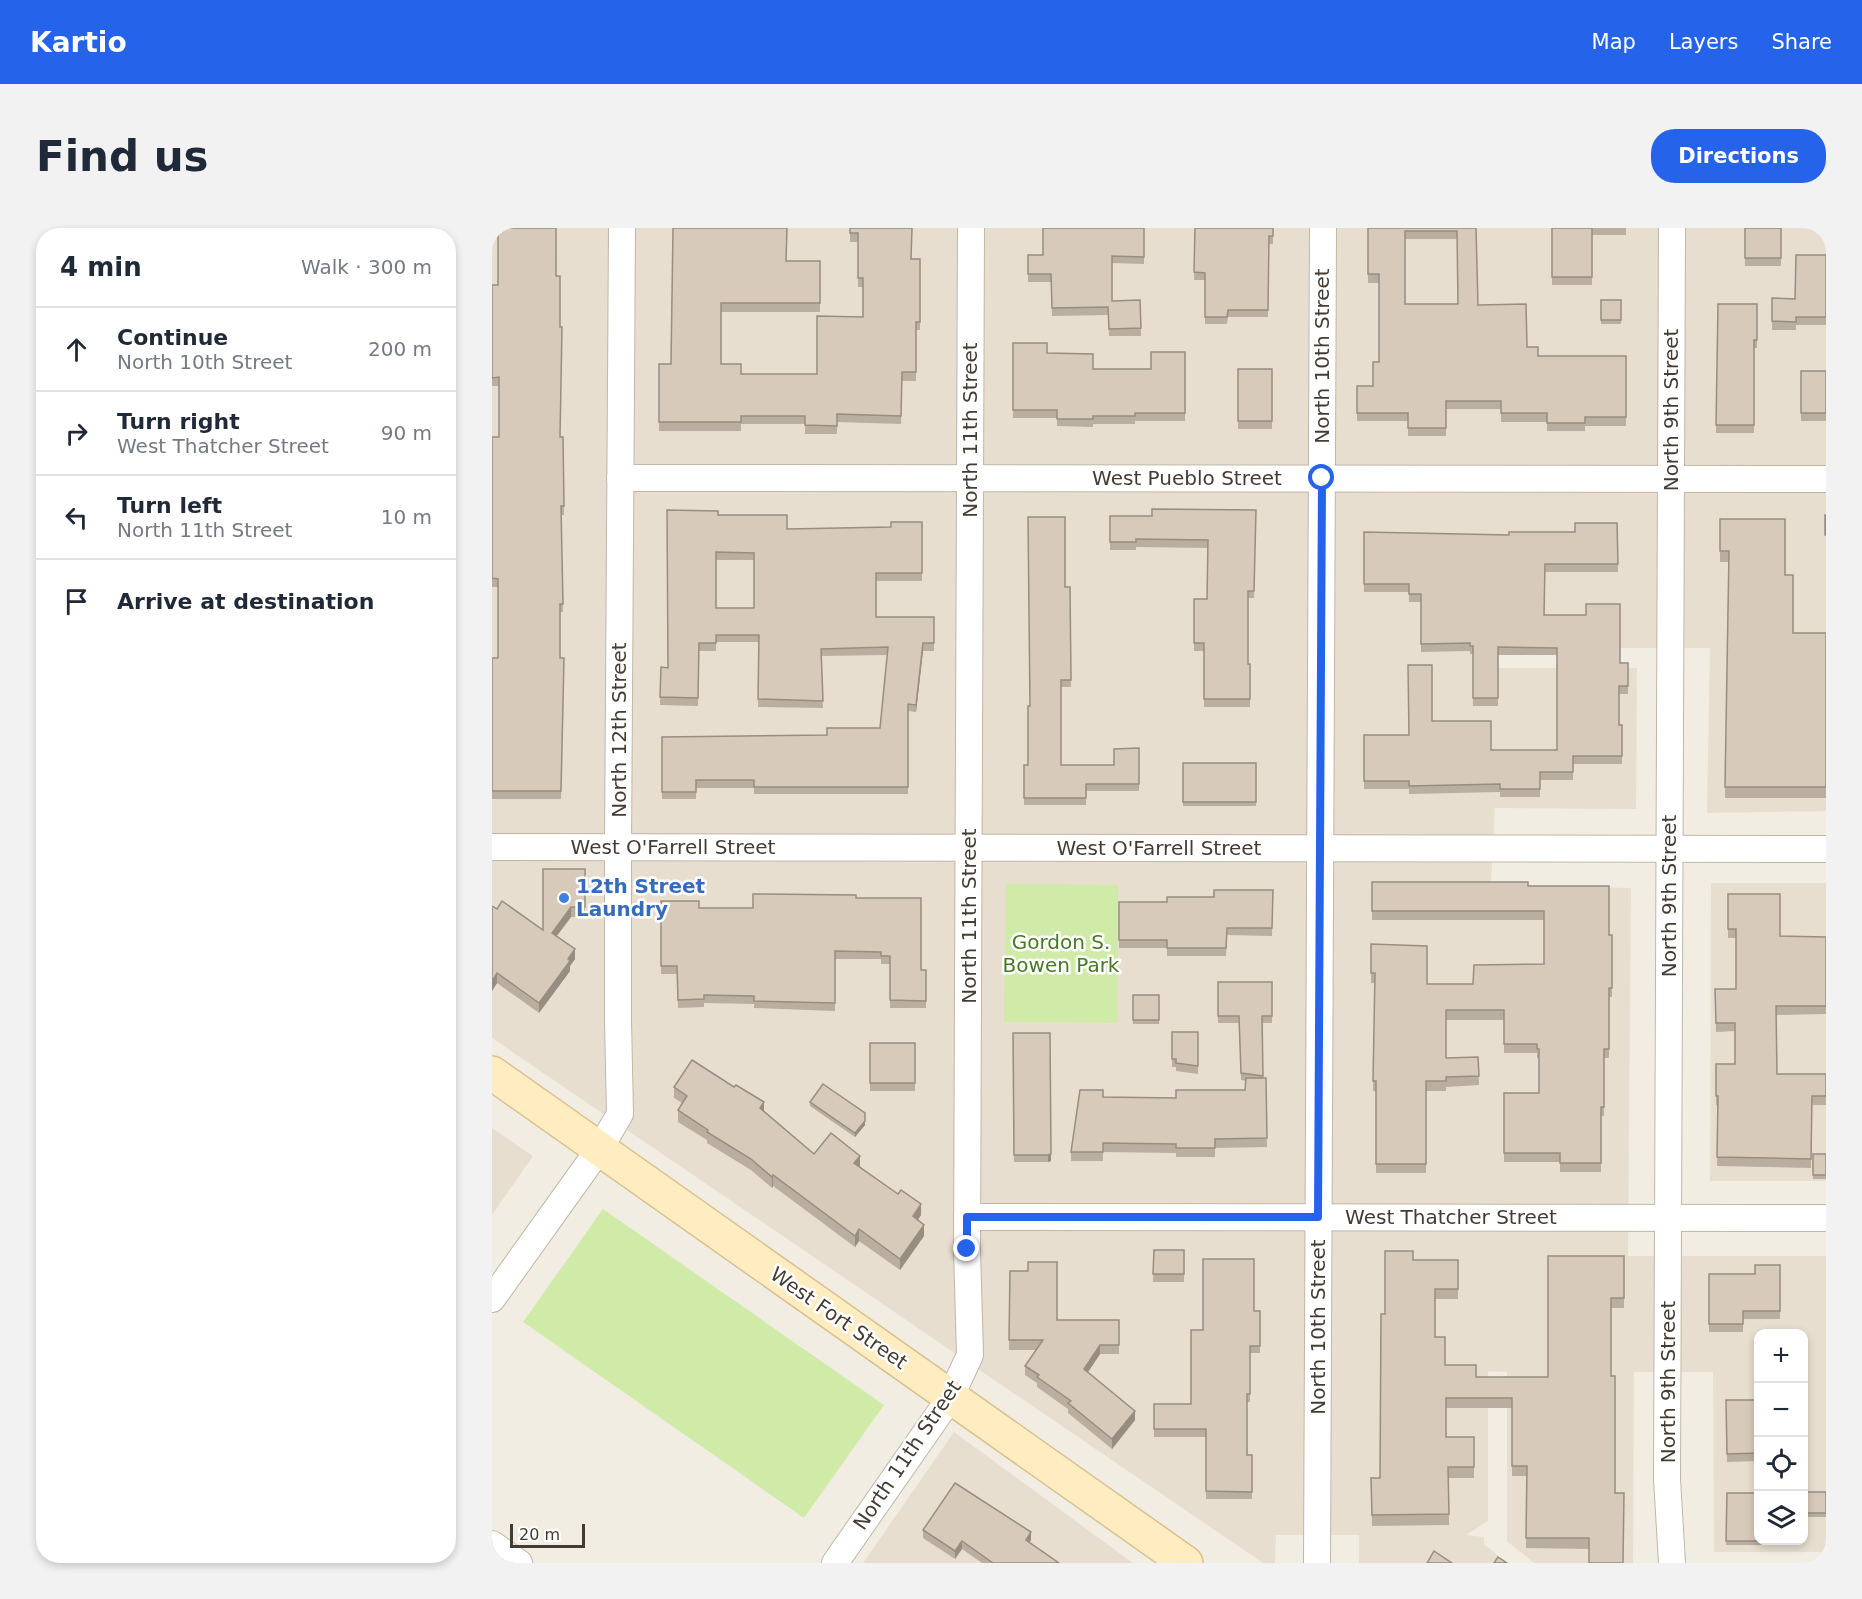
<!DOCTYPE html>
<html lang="en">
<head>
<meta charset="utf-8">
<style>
	body { margin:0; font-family:"DejaVu Sans",sans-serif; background:#f2f2f3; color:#1f2937 }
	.controls { position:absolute; right:18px; bottom:18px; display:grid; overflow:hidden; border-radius:12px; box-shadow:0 3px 9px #0003 }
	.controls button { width:54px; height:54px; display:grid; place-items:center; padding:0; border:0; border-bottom:2px solid #e0e1e3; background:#fff; color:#1f2937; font:30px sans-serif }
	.scale { position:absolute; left:18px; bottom:15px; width:75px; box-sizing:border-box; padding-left:6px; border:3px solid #443c32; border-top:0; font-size:16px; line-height:21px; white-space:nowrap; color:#443c32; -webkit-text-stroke:4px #fff; paint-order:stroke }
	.stop { position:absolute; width:18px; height:18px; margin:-14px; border:4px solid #2563eb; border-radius:50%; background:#fff }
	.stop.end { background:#2563eb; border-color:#fff; box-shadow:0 2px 6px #0008 }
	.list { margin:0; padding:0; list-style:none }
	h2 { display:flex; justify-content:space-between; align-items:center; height:78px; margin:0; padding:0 24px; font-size:26px }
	h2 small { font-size:20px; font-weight:400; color:#747a83 }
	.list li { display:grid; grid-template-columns:39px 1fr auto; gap:18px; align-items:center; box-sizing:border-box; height:84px; padding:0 24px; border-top:2px solid #e0e1e3 }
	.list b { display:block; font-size:22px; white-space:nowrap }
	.list p { margin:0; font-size:20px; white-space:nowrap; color:#747a83 }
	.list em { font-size:20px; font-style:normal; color:#747a83 }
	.icon { flex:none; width:33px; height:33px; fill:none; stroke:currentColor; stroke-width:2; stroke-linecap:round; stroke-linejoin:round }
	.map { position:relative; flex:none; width:1334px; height:1335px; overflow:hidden; border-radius:24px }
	header { display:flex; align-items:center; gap:36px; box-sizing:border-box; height:84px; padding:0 30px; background:#2563eb; color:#fff }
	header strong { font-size:28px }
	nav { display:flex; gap:33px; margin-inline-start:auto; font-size:21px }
	.intro { display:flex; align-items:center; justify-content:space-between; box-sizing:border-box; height:144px; padding:0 36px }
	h1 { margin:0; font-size:42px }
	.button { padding:15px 27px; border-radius:24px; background:#2563eb; color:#fff; font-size:21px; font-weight:700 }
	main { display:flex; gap:36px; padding:0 36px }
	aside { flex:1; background:#fff; border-radius:24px; box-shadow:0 3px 9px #0003 }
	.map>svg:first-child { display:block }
	.residential { fill:#e7ded0; fill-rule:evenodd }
	.green { fill:#d0eaa8 }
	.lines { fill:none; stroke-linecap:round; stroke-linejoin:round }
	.street-casing { stroke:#c1b7a7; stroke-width:28 }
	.secondary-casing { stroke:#d9c190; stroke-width:36 }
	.street { stroke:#fff; stroke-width:26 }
	.secondary { stroke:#ffecc0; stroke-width:33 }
	.wall { fill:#baaea0; fill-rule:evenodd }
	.shaded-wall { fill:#978d82 }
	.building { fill:#d8caba; stroke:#978d82; stroke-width:1.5; fill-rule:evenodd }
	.route { stroke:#2563eb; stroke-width:8 }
	.shop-dot { fill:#3f7fe0; stroke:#fff; stroke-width:2 }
	.labels { text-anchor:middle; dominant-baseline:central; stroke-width:5; stroke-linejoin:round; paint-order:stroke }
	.street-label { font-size:20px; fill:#443c32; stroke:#fff }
	.shop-label { font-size:20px; font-weight:bold; fill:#366cbe; stroke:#fff; text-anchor:start }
	.park-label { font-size:20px; fill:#487923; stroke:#fff }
</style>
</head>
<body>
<header>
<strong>Kartio</strong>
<nav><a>Map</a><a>Layers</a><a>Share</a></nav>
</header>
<div class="intro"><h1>Find us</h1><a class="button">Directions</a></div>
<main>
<aside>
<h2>4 min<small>Walk · 300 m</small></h2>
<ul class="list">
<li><svg class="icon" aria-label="ahead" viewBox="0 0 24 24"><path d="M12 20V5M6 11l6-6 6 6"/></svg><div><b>Continue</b><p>North 10th Street</p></div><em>200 m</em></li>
<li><svg class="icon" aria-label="right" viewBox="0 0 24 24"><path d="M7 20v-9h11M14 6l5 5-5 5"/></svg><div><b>Turn right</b><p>West Thatcher Street</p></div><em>90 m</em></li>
<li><svg class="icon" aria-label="left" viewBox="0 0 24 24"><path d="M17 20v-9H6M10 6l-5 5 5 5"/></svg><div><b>Turn left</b><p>North 11th Street</p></div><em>10 m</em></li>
<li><svg class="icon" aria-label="arrive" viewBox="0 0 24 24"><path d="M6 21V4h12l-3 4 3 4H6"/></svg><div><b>Arrive at destination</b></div></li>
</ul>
</aside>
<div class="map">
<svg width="1334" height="1335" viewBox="0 0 1334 1335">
	<rect width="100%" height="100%" fill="#f2ede2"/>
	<g class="residential">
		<path d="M0,0H1334V583L1215,585L1218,420H1005L1004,440H1145L1144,581L1003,580L999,657L1139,660L1136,1028H1334V1324H1222L1221,1144H1142L1141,1335H1042L1015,1313V1144L996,1143V1293L974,1307L992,1309V1316L1015,1335H867V1307H784L783,1335H771L0,810ZM1266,1106H1312V1312H1266Z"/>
		<polygon points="1219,655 1334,655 1334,953 1218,953"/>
		<polygon points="0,900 41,928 0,987"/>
		<polygon points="462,1204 641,1335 371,1335"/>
	</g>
	<g class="green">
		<polygon points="514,656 626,657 625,795 512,794"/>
		<polygon points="111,981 392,1177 312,1290 31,1094"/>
	</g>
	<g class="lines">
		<g class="street-casing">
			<g id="street">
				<polyline points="1180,0 1175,1251 1180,1335"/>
				<polyline points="128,250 1334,251"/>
				<polyline points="0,619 1334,621"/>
				<polyline points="475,989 1334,990"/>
				<polyline points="0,1071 108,920 128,886 126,793 126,619 130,0"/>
				<polyline points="0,1316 27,1335"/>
				<polyline points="343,1335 458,1170 478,1127 475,1021 479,0"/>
				<polyline points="825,1335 831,0"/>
			</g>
		</g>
		<g class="secondary-casing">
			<polyline id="secondary" points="0,845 694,1335"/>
		</g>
		<use href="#street" class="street"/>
		<use href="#secondary" class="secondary"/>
	</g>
	<g class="wall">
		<polygon points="181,0 295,33 328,33 328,84 229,84 229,136 249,146 325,146 371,89 371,59 366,59 366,14 358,14 358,0 420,31 428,31 428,102 424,102 424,153 410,153 409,196 345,194 345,206 313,206 313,196 249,196 249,203 167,203 167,136 179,136"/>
		<polygon points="652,0 652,36 620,35 620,73 648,72 649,108 617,108 616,87 560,88 559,54 536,54 536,27 551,27"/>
		<polygon points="703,0 781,0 781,16 777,16 776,89 736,89 735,96 713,96 713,52 702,52"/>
		<path d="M876,0H984L986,77L1046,128H1134V198H1093V203H1055V194H1009V181H954V208H916V193H865V158H881L887,134V55H876ZM913,11H965L966,76H913Z"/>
		<polygon points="1060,0 1134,0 1134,7 1100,7 1100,57 1060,57"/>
		<rect x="1253" y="0" width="36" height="38"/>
		<polygon points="1334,27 1334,97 1304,97 1304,102 1280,102 1280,70 1303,71"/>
		<polygon points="64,48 68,209 72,278 72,287 69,287 71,384 68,384 68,430 72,430 69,571 0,571 0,430 6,430 6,359 0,359 0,209 7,209 7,158 0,158 0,57 6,57"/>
		<rect x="1109" y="72" width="20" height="24"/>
		<polygon points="1226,76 1265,76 1265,120 1262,120 1262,205 1224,205"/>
		<polygon points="521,115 601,141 659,141 693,124 693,193 643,193 643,196 601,196 601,199 565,198 565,190 521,190"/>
		<rect x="746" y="141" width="34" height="60"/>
		<rect x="1309" y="143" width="25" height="50"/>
		<polygon points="764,282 762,370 756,370 756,436 758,436 758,479 712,479 712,423 702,423 702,371 715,371 716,320 644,319 644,322 618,322 618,288 660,288"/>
		<path d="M226,287L295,301L399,299L430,294V353H384V389H442V423H431L424,484L416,483V566H262V560H204V571H170V509L335,507L388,500L395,427L329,428L331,480L266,479L267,414H224V423H207L206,478L168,477L169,439L176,440ZM224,332H262V380H224Z"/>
		<polygon points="1228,291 1293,347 1301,405 1334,405 1334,570 1233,570 1237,334 1228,334"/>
		<polygon points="1125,295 1126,344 1053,344 1052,387 1128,435 1136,435 1136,466 1127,466 1127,497 1130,497 1130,536 1081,536 1081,552 1048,552 1048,569 1008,569 1008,564 917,566 917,561 872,561 872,507 916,507 940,493 999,522 1065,522 1065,427 1006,427 1006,478 981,478 981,426 978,426 978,423 929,424 929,374 917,374 917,364 872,364 872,304 1017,307 1083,304"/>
		<polygon points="573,359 578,359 579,459 569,459 569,537 622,537 647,520 647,563 594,563 594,577 532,577 532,537 536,537 538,478"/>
		<rect x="691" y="535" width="73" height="43"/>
		<polygon points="93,641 93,689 79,689 65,708 83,731 78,738 78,743 47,785 5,755 0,763 0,678 5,681 51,702"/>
		<polygon points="880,654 1036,658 1117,707 1120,707 1120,769 1117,769 1117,830 1112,830 1112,888 1109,888 1109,944 1068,944 1068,934 1012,934 1012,865 1047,865 1047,830 1045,830 1045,825 1012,825 1012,792 954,792 954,830 986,829 987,857 954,859 954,863 934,863 934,945 884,945 884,863 881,863 883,755 879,755 879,716 935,756 981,756 1052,736 1052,692 880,692"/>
		<polygon points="781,662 780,708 735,707 734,728 675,728 675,720 627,720 627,674 675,674"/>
		<polygon points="1236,666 1288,708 1334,709 1334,786 1284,787 1285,846 1334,846 1334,877 1320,877 1319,940 1225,938 1226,877 1224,877 1224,836 1243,836 1243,803 1224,804 1223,761 1244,761 1244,710 1236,710"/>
		<polygon points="364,670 429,742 434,742 434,780 398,780 398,736 389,736 389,731 343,731 343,783 262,780 262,776 212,775 212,779 186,780 185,746 169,746 169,673 207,680 261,680"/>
		<polygon points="726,754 780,754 780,795 770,795 771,850 774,850 775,919 723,920 723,929 684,929 684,925 611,924 611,933 579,933 579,924 611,869 684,870 753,862 754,853 749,852 747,795 726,795"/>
		<rect x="641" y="767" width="26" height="29"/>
		<polygon points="680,804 706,804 706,846 684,843 684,839 680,839"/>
		<polygon points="521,805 559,933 556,934 522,934"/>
		<rect x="378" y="815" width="45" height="48"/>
		<polygon points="182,859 272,883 322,926 368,939 367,939 429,987 426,992 432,1008 408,1042 367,1013 363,1019 281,958 280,960 259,942 215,915 215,912 186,894 186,882 190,875 182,870"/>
		<polygon points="318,874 373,897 363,909 318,878"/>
		<rect x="1321" y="926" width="13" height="25"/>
		<polygon points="662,1022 692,1022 692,1054 661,1054"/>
		<polygon points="1132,1028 1132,1080 1119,1080 1097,1321 1034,1320 1035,1248 1020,1248 1020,1180 954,1180 954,1209 982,1209 982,1250 957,1250 957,1297 880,1298 879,1250 888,1250 893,1086 921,1032 966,1032 966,1071 943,1071 943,1109 953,1137 984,1149 1056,1149"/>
		<polygon points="1288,1037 1288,1091 1251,1091 1251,1104 1217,1104 1217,1046 1263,1046"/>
		<polygon points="518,1043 565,1092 627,1092 627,1126 608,1126 596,1144 643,1192 620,1221 576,1185 576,1181 545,1159 545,1155 533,1147 533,1138 544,1122 517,1122"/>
		<polygon points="762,1083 768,1083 768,1125 758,1125 758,1174 755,1174 755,1227 760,1227 760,1271 714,1271 714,1209 662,1209 662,1176 699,1176 711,1102"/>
		<polygon points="1234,1172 1266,1172 1266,1233 1235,1234"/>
		<rect x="1311" y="1264" width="23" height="25"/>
		<polygon points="1235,1265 1291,1312 1291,1317 1234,1317"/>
		<polygon points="431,1302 539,1312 537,1315 567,1335 490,1335 470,1321 463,1331 431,1310"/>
	</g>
	<g class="shaded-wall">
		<polygon points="431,415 431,423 424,484 424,477"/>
		<polygon points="79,679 79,689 60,714 60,705"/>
		<polygon points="83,721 83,731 78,738 78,743 47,785 47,775"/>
		<polygon points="5,745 5,755 0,763 0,753"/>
		<polygon points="272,874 272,885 268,880"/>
		<polygon points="373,893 373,897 363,909 363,905"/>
		<polygon points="559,926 559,933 556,934 556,927"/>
		<polygon points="368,928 368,939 362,946 362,935"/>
		<polygon points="281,947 281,958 280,960 280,949"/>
		<polygon points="429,976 429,987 421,999 421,988"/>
		<polygon points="432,997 432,1008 408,1042 408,1031"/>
		<polygon points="367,1001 367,1013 363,1019 363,1008"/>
		<polygon points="608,1117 608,1126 592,1150 592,1141"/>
		<polygon points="643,1183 643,1192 620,1221 620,1211"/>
		<polygon points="539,1304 539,1312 534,1320 534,1312"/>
		<polygon points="470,1313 470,1321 463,1331 463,1323"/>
	</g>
	<g class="building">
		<polygon points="6,0 64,0 64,48 68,48 68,99 70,99 68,209 71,209 72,278 69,278 71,376 68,376 68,430 72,430 69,563 0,563 0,430 6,430 6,351 0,350 0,209 7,209 7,149 0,150 0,57 6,57"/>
		<polygon points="181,0 295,0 294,33 328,33 328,75 229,75 229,136 249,136 249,146 325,146 325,88 371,89 371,50 366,50 366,5 358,5 358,0 420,0 419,31 428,31 428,94 424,94 424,144 410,144 409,188 345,186 345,198 313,197 313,188 249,188 249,194 167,194 167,136 179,136"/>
		<polygon points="551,0 652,0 652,29 620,28 620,73 648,72 649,100 617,101 616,79 560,80 559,46 536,46 536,27 551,27"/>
		<polygon points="703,0 781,0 781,8 777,8 776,82 736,82 735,89 713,89 713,45 702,44"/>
		<path d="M876,0H984L986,77L1034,76L1035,119H1046V128H1134V189H1093V195H1055V185H1009V173H954V200H916V185H865V158H881V134H887V46H876ZM913,3H965L966,76H913Z"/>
		<rect x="1060" y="0" width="40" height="49"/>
		<rect x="1253" y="0" width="36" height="30"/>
		<polygon points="1304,27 1334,27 1334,89 1304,89 1304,94 1280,93 1280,70 1303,71"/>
		<rect x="1109" y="72" width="20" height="20"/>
		<polygon points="1226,76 1265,76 1265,112 1262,112 1262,197 1224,197"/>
		<polygon points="521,115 555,115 555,125 601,126 601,141 659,141 659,124 693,124 693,185 643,185 643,188 601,188 601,191 565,191 565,182 521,182"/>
		<rect x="746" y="141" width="34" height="52"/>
		<rect x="1309" y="143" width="25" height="42"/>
		<polygon points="660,281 764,282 762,363 756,363 756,436 758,436 758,471 712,471 712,415 702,415 702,371 715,371 716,312 644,311 644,314 618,314 618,288 660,288"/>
		<path d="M175,282L226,283V287H295V301L399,299V294H430V345H384V389H442V415H431L424,477L416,476V559H262V552H204V564H170V509L335,507V500H388L396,419L329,421L331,473L266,471L267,407H224V415H207L206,470L168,469L169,439L176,440ZM224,324L262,325V380H224Z"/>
		<rect x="1333" y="287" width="1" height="20"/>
		<polygon points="536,289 573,289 573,359 578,359 579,452 569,452 569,537 622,537 622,521 647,520 647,556 594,556 594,570 532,570 532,537 536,537 536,478 538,478"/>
		<polygon points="1228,291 1293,291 1293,347 1301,347 1301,405 1334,405 1334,559 1233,559 1237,323 1228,323"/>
		<polygon points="1083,295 1125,295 1126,336 1053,336 1052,387 1094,387 1094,376 1128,376 1128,435 1136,435 1136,458 1127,458 1127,497 1130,497 1130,528 1081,528 1081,544 1048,544 1048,561 1008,561 1008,556 917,558 917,553 872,553 872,507 917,507 916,437 940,437 940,493 999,493 999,522 1065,522 1065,420 1006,419 1006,470 981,470 981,418 978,418 978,415 929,416 929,366 917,366 917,356 872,356 872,304 1017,307 1017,304 1083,304"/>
		<rect x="691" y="535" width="73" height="39"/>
		<polygon points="51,641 93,641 93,679 79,679 60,705 83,721 76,731 78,733 47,775 5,745 0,753 0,678 5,681 10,673 51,702"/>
		<polygon points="880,654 1036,654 1036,658 1117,658 1117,707 1120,707 1120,760 1117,760 1117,821 1112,821 1112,879 1109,879 1109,935 1068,935 1068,925 1012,925 1012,865 1047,865 1047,821 1045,821 1045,816 1012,816 1012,782 954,782 954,830 986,829 987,848 954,849 954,853 934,853 934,936 884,936 884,853 881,853 883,745 879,745 879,716 935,718 935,756 981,756 982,737 1052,736 1052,683 880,683"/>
		<polygon points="722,662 781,662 780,700 735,700 734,720 675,720 675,712 627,712 627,674 675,674 675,669 722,669"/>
		<polygon points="261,666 364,667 364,670 429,670 429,742 434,742 434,773 398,772 398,728 389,728 389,724 343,723 343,775 262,773 262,768 212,767 212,771 186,772 185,738 169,738 169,673 207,673 207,680 261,680"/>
		<polygon points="1236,666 1288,666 1288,708 1334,709 1334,778 1284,778 1285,846 1334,846 1334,868 1320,868 1319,931 1225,929 1226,868 1224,868 1224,836 1243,836 1243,795 1224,795 1223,761 1244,761 1244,701 1236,701"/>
		<polygon points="726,754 780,754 780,788 770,788 771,848 749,845 747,788 726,788"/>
		<rect x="641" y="767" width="26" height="25"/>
		<polygon points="680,804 706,804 706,838 684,835 684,831 680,831"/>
		<polygon points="521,805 558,805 559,926 556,927 522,927"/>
		<rect x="378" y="815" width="45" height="40"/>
		<polygon points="200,832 242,859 244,857 272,874 268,880 322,926 339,905 368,928 362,935 406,966 409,962 429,976 421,988 432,997 408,1031 367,1001 363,1008 281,947 280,949 259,931 215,904 216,902 186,882 195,868 182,859"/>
		<polygon points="754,850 774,850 775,910 723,911 723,920 684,920 684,916 611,915 611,924 579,924 588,862 611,862 611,869 684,870 684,862 753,862"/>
		<polygon points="331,856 373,885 373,893 363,905 318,874"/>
		<rect x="1321" y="926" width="13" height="21"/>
		<polygon points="662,1022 692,1022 692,1046 661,1046"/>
		<polygon points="893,1023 921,1023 921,1032 966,1032 966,1061 943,1061 943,1109 953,1109 953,1137 984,1137 984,1149 1056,1149 1056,1028 1132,1028 1132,1070 1119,1070 1119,1148 1123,1148 1123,1265 1132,1265 1131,1335 1097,1335 1097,1310 1034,1310 1035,1238 1020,1238 1020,1170 954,1170 954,1209 982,1209 982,1239 956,1239 957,1286 880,1287 879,1250 888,1250 889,1086 893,1086"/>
		<polygon points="711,1031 762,1031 762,1083 768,1083 768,1118 758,1118 758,1166 755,1166 755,1227 760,1227 760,1264 714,1263 714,1201 662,1201 662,1176 699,1176 699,1102 711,1102"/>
		<polygon points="536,1034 565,1034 565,1092 627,1092 627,1117 608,1117 592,1141 643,1183 620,1211 576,1175 579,1173 545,1149 547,1147 533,1138 551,1112 517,1112 518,1043 536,1043"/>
		<polygon points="1263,1037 1288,1037 1288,1083 1251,1083 1251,1096 1217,1096 1217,1046 1263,1046"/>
		<polygon points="1234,1172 1266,1172 1266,1225 1235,1226"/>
		<polygon points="463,1255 539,1304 534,1312 567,1335 501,1335 470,1313 463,1323 431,1302"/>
		<rect x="1311" y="1264" width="23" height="21"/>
		<polygon points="1235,1265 1266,1265 1266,1312 1291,1312 1291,1313 1234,1313"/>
		<polygon points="942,1323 960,1335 935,1335"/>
		<polygon points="1006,1329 1015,1335 1002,1335"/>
	</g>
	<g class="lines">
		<polyline class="route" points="475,1021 475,989 826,989 830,250"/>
	</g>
	<circle class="shop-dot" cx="72" cy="670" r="6"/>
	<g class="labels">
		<g class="street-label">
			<text transform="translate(830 128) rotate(-90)">North 10th Street</text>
			<text transform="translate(1179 182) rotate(-90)">North 9th Street</text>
			<text transform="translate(478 202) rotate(-90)">North 11th Street</text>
			<text x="695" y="250">West Pueblo Street</text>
			<text transform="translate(127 502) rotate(-90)">North 12th Street</text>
			<text x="181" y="619">West O'Farrell Street</text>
			<text x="667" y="620">West O'Farrell Street</text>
			<text transform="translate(1177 668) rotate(-90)">North 9th Street</text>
			<text transform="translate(477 688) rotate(-90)">North 11th Street</text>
			<text x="959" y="989">West Thatcher Street</text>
			<text transform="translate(347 1090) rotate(35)">West Fort Street</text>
			<text transform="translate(826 1099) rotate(-90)">North 10th Street</text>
			<text transform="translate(1176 1154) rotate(-90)">North 9th Street</text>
			<text transform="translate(415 1227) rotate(-56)">North 11th Street</text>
		</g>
		<g class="shop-label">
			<text x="84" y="658">12th Street<tspan x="84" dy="23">Laundry</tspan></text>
		</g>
		<g class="park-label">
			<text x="569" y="714">Gordon S.<tspan x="569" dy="23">Bowen Park</tspan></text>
		</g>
	</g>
</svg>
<div class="controls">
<button>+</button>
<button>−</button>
<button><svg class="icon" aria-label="locate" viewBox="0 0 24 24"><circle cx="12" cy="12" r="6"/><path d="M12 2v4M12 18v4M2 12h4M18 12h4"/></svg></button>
<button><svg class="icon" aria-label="layers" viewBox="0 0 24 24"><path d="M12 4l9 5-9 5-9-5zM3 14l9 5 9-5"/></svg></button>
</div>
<div class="scale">20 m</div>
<div class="stop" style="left:830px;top:250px"></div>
<div class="stop end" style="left:475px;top:1021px"></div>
</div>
</main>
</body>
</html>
